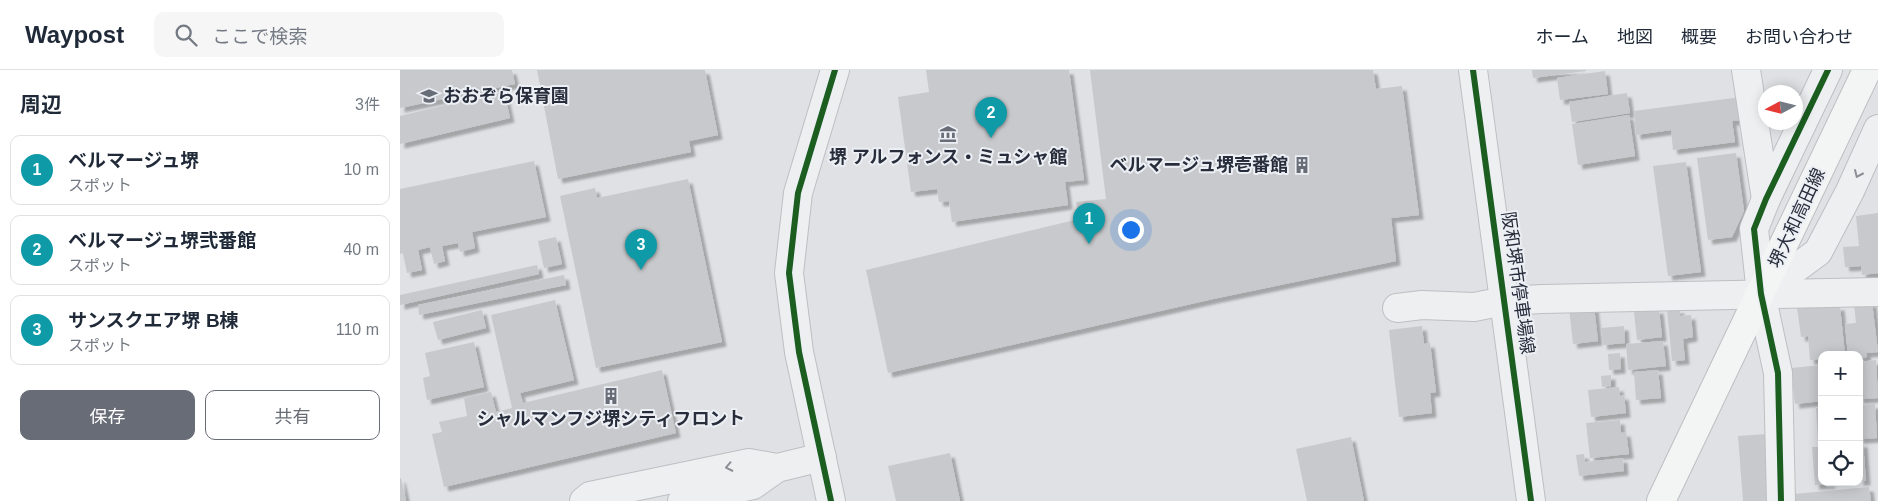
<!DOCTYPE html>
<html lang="ja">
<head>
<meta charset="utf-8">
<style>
	body { margin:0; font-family:Helvetica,"Noto Sans JP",sans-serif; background:#f6f6f7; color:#1f2937 }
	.controls { position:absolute; right:15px; bottom:15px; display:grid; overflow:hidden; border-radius:10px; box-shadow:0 2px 12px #0003 }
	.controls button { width:45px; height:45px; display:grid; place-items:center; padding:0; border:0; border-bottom:1px solid #e0e1e3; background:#fff; color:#1f2937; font:25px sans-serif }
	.compass { position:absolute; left:1358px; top:15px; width:45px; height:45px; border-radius:50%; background:#fff; box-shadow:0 2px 12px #0003; rotate:263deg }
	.you { position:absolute; left:730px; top:159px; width:18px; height:18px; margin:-12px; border:4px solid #fff; border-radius:50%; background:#1a73e8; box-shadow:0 0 0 8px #1a73e833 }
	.badge { display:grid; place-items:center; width:32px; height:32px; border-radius:50%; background:#686c76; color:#fff; font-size:16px; font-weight:700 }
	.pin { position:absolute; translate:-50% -41px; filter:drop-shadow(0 1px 2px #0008) }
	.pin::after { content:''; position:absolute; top:26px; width:18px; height:15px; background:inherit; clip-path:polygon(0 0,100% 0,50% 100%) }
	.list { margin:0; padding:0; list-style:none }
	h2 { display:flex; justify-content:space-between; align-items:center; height:65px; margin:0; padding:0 20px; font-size:21px }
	h2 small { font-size:16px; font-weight:400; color:#747a83 }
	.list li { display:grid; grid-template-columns:32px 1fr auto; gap:15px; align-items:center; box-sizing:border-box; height:70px; margin:0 10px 10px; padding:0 10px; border:1px solid #e0e1e3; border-radius:10px }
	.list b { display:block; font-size:19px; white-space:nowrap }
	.list p { margin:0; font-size:16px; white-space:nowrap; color:#747a83 }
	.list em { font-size:16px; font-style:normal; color:#747a83 }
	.actions { display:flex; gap:10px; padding:15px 20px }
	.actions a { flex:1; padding:11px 0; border:1px solid #686c76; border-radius:10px; text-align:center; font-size:18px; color:#686c76 }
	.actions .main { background:#686c76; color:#fff }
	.icon { flex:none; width:28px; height:28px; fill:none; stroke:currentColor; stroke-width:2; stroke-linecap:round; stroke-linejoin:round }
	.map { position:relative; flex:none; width:1478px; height:431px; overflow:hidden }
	header { display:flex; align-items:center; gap:30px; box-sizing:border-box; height:70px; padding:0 25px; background:#fff; border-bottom:1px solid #e0e1e3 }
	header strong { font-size:24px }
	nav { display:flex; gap:28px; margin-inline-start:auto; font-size:18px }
	.search { width:350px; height:45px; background:#f6f6f7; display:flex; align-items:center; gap:12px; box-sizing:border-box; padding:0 18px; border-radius:10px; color:#747a83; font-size:19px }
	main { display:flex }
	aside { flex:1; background:#fff }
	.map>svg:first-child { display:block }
	.building { fill:#c7c9cc; filter:url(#shadow) }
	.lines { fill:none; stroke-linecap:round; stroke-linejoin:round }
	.minor-casing { stroke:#bdbfc2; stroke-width:30 }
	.major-casing { stroke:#bcbec1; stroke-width:30 }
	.minor { stroke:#eeeff0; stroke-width:28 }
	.major { stroke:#f3f4f4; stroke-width:28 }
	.cycleway-casing { stroke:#eceff4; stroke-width:9 }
	.cycleway { stroke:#1b5e20; stroke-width:6 }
	.oneway { stroke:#8b8e96 }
	.labels { text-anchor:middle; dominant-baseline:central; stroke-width:4; stroke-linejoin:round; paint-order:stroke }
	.poi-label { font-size:18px; font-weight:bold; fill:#282d3b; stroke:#eceff4 }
	.street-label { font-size:18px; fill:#282d3b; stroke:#eceff4 }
</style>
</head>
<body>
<header>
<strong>Waypost</strong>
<div class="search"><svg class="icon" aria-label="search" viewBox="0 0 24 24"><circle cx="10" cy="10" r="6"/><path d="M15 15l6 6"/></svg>ここで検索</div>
<nav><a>ホーム</a><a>地図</a><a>概要</a><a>お問い合わせ</a></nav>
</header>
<main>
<aside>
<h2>周辺<small>3件</small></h2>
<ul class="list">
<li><span class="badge" style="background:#0f9aa8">1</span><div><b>ベルマージュ堺</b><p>スポット</p></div><em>10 m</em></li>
<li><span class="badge" style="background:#0f9aa8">2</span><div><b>ベルマージュ堺弐番館</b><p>スポット</p></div><em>40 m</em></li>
<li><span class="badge" style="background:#0f9aa8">3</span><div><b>サンスクエア堺 B棟</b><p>スポット</p></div><em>110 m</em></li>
</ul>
<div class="actions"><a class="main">保存</a><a>共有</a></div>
</aside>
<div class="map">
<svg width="1478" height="431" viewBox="0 0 1478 431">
	<defs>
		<filter id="shadow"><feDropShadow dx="4.5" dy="4.5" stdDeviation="1" flood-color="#0004"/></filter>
	</defs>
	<rect width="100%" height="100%" fill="#dfe1e4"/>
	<g class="building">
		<polygon points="0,0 112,0 115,14 0,38"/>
		<polygon points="137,0 305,0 318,65 289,71 291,82 158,109"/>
		<polygon points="526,0 669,0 684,110 665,112 668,135 552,152 549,131 539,132 537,119 511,122 498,27 529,22"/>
		<polygon points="690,0 973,0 976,19 1002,16 1019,145 991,148 996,191 813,229 488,303 466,200 679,149 676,132 706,129"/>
		<polygon points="1132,0 1186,0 1186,1 1133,8"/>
		<polygon points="1205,1 1208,24 1160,30 1157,8"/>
		<polygon points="104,21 110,48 0,74 0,46"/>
		<polygon points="1227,23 1230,43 1172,52 1169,32"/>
		<polygon points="1341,27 1344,50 1332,51 1335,72 1273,80 1271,60 1236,65 1234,41"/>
		<polygon points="1229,45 1235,86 1178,95 1172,54"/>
		<polygon points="1336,83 1344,141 1332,167 1308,170 1297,88"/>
		<polygon points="134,91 146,147 72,162 75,178 60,182 58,173 42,176 45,191 34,194 30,177 18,180 22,200 7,203 3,183 0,184 0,119"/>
		<polygon points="1286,92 1301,202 1268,206 1253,96"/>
		<polygon points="288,109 322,272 196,298 160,126 195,118 197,128"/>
		<polygon points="1478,143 1478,203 1462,205 1461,196 1445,197 1443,177 1459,176 1456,146"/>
		<polygon points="156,167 162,194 144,198 138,171"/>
		<polygon points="137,195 139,204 0,235 0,225"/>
		<polygon points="164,205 166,215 19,245 18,235"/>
		<polygon points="155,230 174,310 120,323 123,333 262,300 276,363 44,417 32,364 42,362 39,352 67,346 64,328 91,322 96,342 112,338 91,245"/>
		<polygon points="1472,232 1478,282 1466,283 1467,287 1459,288 1459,285 1448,285 1445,254 1456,253 1454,234"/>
		<polygon points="1194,236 1198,271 1173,274 1169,238"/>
		<polygon points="1440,236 1445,285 1422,285 1422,289 1410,290 1408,266 1401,267 1397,237"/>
		<polygon points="1259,239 1262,267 1237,270 1234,242"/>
		<polygon points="1280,239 1280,246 1291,245 1293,267 1283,269 1285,290 1272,291 1267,240"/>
		<polygon points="82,240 86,258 38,270 33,252"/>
		<polygon points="1022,256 1024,274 1030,273 1036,322 1030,323 1032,343 999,347 989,260"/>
		<polygon points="1224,256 1225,273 1203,275 1201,258"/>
		<polygon points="1263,271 1266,296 1228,300 1226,274"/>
		<polygon points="74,272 84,317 27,330 23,308 30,306 25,283"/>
		<polygon points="1220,283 1221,299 1209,300 1208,284"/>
		<polygon points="1476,290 1478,328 1459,329 1459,292"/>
		<polygon points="1422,295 1422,331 1395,334 1391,298"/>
		<polygon points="1258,300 1261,328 1236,330 1234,302"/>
		<polygon points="1211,305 1211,316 1202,317 1201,306"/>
		<polygon points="1219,317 1220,326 1224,325 1226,343 1191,347 1188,320"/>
		<polygon points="1475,334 1477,368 1459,369 1459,335"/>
		<polygon points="1422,337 1422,372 1418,372 1416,338"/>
		<polygon points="1220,350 1221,363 1226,362 1229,384 1190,388 1186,353"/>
		<polygon points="1367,364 1371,431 1343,431 1338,366"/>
		<polygon points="951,367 964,431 907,431 896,379"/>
		<polygon points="1459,373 1463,373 1466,411 1459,411"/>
		<polygon points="1412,377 1422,377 1422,412 1431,412 1431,414 1415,415"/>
		<polygon points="550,383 560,431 496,431 488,396"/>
		<polygon points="1184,384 1185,392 1223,388 1224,401 1179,406 1176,385"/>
		<polygon points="0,408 1,408 6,431 0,431"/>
		<polygon points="1469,417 1471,431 1395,431 1394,424"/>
	</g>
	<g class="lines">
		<g class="minor-casing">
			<g id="minor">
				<polyline points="1073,0 1131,431"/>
				<polyline points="1346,0 1366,129"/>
				<polyline points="1361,224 1418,182 1450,121 1478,59"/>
				<polyline points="997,238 1022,235 1074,237 1105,231 1142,229 1478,222"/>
				<polyline points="184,431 190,426 349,393 377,398"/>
				<polyline points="282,431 353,415 377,398 422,387"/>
				<polyline points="431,431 399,282 389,203 398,123 435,0"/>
				<polyline points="1381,431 1378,303 1361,224 1354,159 1366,129 1428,0"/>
			</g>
		</g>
		<g class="major-casing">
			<polyline id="major" points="1261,431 1467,0"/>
		</g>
		<use href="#minor" class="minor"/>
		<use href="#major" class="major"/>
		<g class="cycleway-casing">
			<g id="cycleway">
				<polyline points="1073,0 1131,431"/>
				<polyline points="431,431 399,282 389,203 398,123 435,0"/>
				<polyline points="1381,431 1378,303 1361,224 1354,159 1366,129 1428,0"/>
			</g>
		</g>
		<use href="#cycleway" class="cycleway"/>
	</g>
	<defs><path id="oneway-chevron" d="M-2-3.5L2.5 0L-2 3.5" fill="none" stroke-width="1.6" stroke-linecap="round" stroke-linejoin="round" transform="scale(1.25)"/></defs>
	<g class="oneway">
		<use href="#oneway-chevron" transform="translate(1458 104) rotate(114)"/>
		<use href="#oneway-chevron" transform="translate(329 397) rotate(168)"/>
	</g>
	<defs>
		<g id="school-bare" transform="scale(1.35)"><path d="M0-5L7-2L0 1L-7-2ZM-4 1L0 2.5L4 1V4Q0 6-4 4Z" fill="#686c76" stroke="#eceff4" stroke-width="2.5" paint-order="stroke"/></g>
		<g id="museum-bare" transform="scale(1.35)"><path d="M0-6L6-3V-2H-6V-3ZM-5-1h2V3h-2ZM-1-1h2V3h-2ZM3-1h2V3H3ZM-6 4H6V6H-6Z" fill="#686c76" stroke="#eceff4" stroke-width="2.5" paint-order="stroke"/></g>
		<g id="building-bare" transform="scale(1.35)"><path d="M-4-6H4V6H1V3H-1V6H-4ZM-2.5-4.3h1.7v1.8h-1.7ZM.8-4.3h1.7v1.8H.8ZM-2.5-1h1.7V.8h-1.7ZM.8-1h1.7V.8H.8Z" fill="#686c76" stroke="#eceff4" stroke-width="2.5" paint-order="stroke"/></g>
	</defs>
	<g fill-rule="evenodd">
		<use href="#school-bare" x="29" y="26"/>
		<use href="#museum-bare" x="548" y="64"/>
		<use href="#building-bare" x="902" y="95"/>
		<use href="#building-bare" x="211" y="326"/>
	</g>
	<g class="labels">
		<g class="poi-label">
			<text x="43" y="26" text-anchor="start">おおぞら保育園</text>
			<text x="548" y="87">堺 アルフォンス・ミュシャ館</text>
			<text x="888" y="95" text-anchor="end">ベルマージュ堺壱番館</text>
			<text x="211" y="349">シャルマンフジ堺シティフロント</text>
		</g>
		<g class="street-label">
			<text transform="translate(1397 148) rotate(-65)">堺大和高田線</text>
			<text transform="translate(1118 213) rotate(82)">阪和堺市停車場線</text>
		</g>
	</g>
</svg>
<div class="controls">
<button>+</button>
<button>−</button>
<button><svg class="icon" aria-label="locate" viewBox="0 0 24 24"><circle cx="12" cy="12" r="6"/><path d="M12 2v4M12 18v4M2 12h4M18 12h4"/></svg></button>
</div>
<svg class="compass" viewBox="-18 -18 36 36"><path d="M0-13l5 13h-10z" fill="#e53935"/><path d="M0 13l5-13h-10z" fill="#747a83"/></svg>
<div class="you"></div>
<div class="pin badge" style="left:689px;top:174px;background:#0f9aa8">1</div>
<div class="pin badge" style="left:591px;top:68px;background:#0f9aa8">2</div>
<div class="pin badge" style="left:241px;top:200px;background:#0f9aa8">3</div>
</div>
</main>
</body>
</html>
